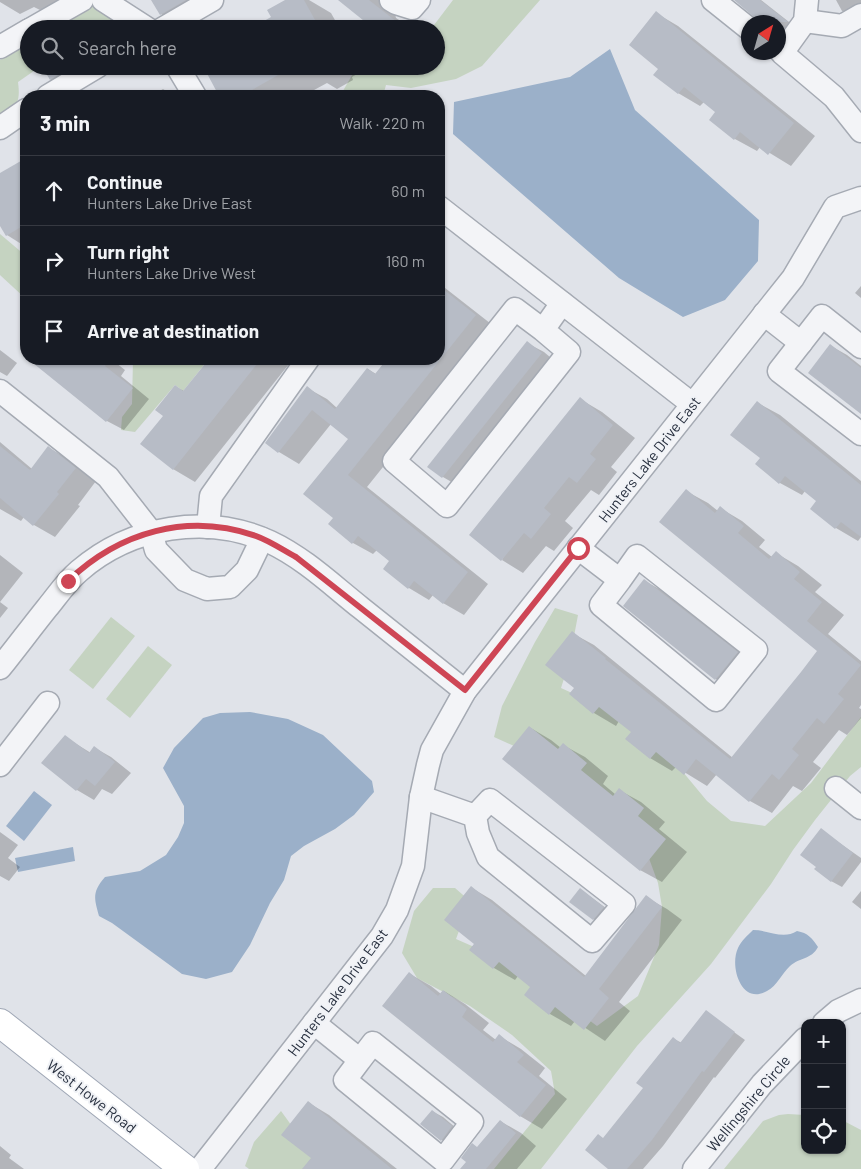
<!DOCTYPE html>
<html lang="en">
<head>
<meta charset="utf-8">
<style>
	body { margin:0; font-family:Barlow,sans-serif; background:#242831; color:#f1f3f6 }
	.controls { position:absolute; right:15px; bottom:15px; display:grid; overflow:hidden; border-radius:10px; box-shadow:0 1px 4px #0004 }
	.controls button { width:45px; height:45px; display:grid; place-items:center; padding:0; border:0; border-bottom:1px solid #363941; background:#171b24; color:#f1f3f6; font:25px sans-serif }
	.compass { position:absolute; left:741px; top:15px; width:45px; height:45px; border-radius:50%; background:#171b24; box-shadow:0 1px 4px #0004; rotate:37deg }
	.stop { position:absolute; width:15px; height:15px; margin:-11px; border:4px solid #ce4655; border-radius:50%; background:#fff }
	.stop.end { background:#ce4655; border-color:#fff; box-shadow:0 1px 5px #0008 }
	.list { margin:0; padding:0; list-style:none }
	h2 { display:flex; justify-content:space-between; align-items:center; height:65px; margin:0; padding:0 20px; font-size:21px }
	h2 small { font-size:16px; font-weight:400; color:#9ea1a6 }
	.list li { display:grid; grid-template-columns:32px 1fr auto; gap:15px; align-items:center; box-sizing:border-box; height:70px; padding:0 20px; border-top:1px solid #363941 }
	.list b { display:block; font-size:19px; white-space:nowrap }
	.list p { margin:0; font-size:16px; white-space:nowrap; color:#9ea1a6 }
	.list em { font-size:16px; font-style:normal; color:#9ea1a6 }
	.icon { flex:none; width:28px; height:28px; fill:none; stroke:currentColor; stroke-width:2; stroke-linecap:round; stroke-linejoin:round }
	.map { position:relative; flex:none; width:861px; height:1169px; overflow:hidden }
	.search { position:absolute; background:#171b24; box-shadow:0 1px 4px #0004; left:20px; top:20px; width:425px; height:55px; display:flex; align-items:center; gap:12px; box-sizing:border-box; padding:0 18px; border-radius:28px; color:#9ea1a6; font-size:19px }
	.panel { position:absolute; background:#171b24; box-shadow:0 1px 4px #0004; left:20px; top:90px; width:425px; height:275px; border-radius:20px }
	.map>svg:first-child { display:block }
	.green { fill:#c5d3c1 }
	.water { fill:#9bb0c9 }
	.shadow { fill:#0003 }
	.building { fill:#b7bcc6 }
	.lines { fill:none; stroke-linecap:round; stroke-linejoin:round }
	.minor-casing { stroke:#a5aab3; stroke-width:25 }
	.major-casing { stroke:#9fa7b5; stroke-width:30 }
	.minor { stroke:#f3f4f7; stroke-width:22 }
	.major { stroke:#fff; stroke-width:28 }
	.route { stroke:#ce4655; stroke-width:6 }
	.labels { text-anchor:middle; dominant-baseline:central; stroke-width:4; stroke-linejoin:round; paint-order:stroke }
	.street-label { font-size:15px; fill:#293140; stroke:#f0f2f6 }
</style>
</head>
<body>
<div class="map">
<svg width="861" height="1169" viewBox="0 0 861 1169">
	<rect width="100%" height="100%" fill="#e0e3e9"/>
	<g class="green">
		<polygon points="453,0 540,0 482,66 456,79 411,88 386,85 383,96 340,96 355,70 361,66 436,66 436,29 431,29"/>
		<polygon points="101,5 131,29 50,29 87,6"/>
		<path d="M29,42V66H41L18,82C21,104 16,106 0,121V60Z"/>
		<polygon points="0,234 26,256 26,299 0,275"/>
		<polygon points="133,359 207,359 208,360 183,391 175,385 135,432 121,430 122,417 132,404"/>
		<polygon points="555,608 578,615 569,663 561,688 625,717 668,754 707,801 731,821 765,826 811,783 861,717 861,767 850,776 815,820 793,850 771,884 711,964 637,1046 541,1169 494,1169 555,1094 551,1071 512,1035 470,1006 417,978 402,953 414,911 433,888 455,888 470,901 456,939 515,965 597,1026 638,996 659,945 662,907 658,883 639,831 536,756 494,737 502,706 535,642"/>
		<polygon points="111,617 135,636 93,689 69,670"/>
		<polygon points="148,646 172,665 130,718 106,699"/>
		<polygon points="281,1111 302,1140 338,1169 249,1169 245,1166 254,1142"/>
		<polygon points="788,1114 805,1115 805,1150 842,1150 842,1120 861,1130 861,1169 724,1169 763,1121 779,1115"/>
	</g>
	<g class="water">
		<polygon points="610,49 635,110 759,220 758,261 725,300 683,317 619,278 453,134 454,102 570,77"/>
		<path d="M250,712L288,719L323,735L372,781L374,792L354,815L335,829L304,846L291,856L284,880L270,903L250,945L232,972L206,979L182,974L112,923L99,916C94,898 92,892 105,877L140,871L166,855L178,837L184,823V806L163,768L174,748L203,718L220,713Z"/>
		<polygon points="34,791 52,805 24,841 6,826"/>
		<polygon points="73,847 75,861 18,872 15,858"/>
		<path d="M753,930C769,930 783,940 797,931C808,933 812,938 818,947C811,960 800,957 790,966C782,973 777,986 767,991C742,1006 729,967 738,948C741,941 748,935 753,930Z"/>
	</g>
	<g class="shadow">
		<polygon points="0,0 63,0 40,10 34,7 20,14 0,2"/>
		<polygon points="153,0 218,0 177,24 161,14"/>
		<polygon points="297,0 309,0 331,13 340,29 252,29 273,17"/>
		<polygon points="340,0 399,0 394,9 396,18 410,27 409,29 376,29"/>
		<polygon points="743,0 761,0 798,29 789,43 778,37 778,22 761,22"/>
		<polygon points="836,0 861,0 861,19 858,20 842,11"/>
		<polygon points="656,13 678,26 815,136 791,166 760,147 757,151 735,139 717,112 704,102 700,106 678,93 660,68"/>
		<polygon points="43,66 93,66 61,85 50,79"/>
		<polygon points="204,66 362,66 364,70 352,77 353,80 337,89 327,83 303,96 221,96"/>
		<polygon points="163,89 175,96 151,96"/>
		<polygon points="26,159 26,247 7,235 0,224 0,175"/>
		<polygon points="439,277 443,280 440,284 495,327 367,487 488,584 464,615 443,603 433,595 429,600 409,588 385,569 391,561 377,550 373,554 353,543 334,518 349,439 331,424 299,464 279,452 267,442 307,388 327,399 337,408 368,369 376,374 389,359 439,359"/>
		<polygon points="861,286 861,298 855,293"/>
		<polygon points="527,343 544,352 557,363 460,487 443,477 429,466"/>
		<polygon points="831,346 847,355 861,366 861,413"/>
		<polygon points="26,348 26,356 23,353"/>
		<polygon points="0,350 17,363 7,376 0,372"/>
		<polygon points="30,359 111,359 125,370 121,376 149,399 124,430 107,421"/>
		<polygon points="209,359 293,359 195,482 173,469 164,416 176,387 184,391 210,360"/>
		<polygon points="580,399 602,412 635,438 611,467 617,472 599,495 591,490 565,521 573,528 554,551 546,546 523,573 502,560"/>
		<polygon points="758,403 780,415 861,481 861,537 858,541 836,528 812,509 818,501 805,491 802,495 780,483 761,458"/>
		<polygon points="0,442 32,469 49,448 70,460 96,481 78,505 80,506 55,537 34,525 24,517 21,521 0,509"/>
		<polygon points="686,491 708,503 718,511 720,508 742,521 765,540 759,547 772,557 776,553 798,566 822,585 815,592 844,615 828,634 861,661 861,705 859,708 861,709 861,718 847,735 839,730 813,762 821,768 802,791 793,786 772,813 750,801 717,774 707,786 676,767 672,771 650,758 632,732 619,721 616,726 594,713 571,694 576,688 572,633 594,645 733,758 819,651"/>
		<polygon points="0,555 23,573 0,602 8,608 0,618"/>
		<polygon points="645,581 661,590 753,662 732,689 716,679 625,606"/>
		<polygon points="529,727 551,740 561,748 563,745 585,757 608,776 603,784 615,794 619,790 641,802 665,822 659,829 687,852 662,882 640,870"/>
		<polygon points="65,737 91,753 95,748 111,757 131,773 112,794 102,789 94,800 77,790 43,763"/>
		<polygon points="821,830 861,858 861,862 842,887 831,881"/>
		<polygon points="0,832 18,845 8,858 20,867 9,881 0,876"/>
		<polygon points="472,888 492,900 586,976 646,897 667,909 682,920 619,1002 630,1011 605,1041 575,1021 571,1026 550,1014 526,995 532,987 518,976 515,980 494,968 470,950 475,943"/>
		<polygon points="580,889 614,914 604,926 593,919"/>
		<polygon points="861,891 861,909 852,902"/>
		<polygon points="410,974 431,986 441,994 444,991 465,1004 489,1023 483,1030 496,1040 499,1036 521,1049 545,1068 539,1076 567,1099 542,1129 520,1116"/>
		<polygon points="706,1012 745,1040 715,1078 714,1077 663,1146 643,1169 610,1169 604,1139 645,1088 674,1039 682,1043"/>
		<polygon points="309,1103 329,1115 397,1169 313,1169"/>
		<polygon points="432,1111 443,1117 462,1133 453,1146 442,1140"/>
		<polygon points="500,1121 521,1133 536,1146 517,1169 461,1169"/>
		<polygon points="0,1146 11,1155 9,1158 24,1169 0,1169"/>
	</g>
	<g class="building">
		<polygon points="151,0 186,0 160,15"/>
		<polygon points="285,0 304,0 320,29 250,29 271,17 267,10"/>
		<polygon points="338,0 369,0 406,29 374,29"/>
		<polygon points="734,0 760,0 788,22 760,22"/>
		<polygon points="656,11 794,123 768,155 740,132 734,140 709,120 715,112 684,87 678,94 653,75 658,69 629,45"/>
		<polygon points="42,66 72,66 50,80"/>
		<polygon points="203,66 294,66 252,90 256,96 219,96"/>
		<polygon points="26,158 26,224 6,236 0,226 0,173"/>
		<polygon points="439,286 476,315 348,475 468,572 443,604 414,581 408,589 383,569 389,561 358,536 352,544 328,524 333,518 303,494 348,439 312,410 278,453 265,443 307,386 335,409 367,368 375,374 387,359 439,359"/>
		<polygon points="527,341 542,353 442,478 427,467"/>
		<polygon points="830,344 861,368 861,414 808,373"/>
		<polygon points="28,359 110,359 105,366 133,388 106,422"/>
		<polygon points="209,359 261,359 173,470 140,444 163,416 155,410 175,385 183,391"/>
		<polygon points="580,397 613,425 590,454 596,459 577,483 569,477 544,508 551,514 531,539 524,533 501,561 469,535"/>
		<polygon points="757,401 861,485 861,537 841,522 835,529 810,509 816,501 785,476 779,484 755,464 760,458 730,435"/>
		<polygon points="0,446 30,470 48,446 76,468 57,492 59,494 33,526 0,498"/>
		<polygon points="686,489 715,513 720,506 744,526 738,533 769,559 776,551 800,572 794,579 822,602 807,621 861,665 838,694 844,699 824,724 817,718 792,749 799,755 779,780 772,774 749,802 696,759 684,775 656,752 650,759 625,739 631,732 599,707 593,714 569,694 574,688 545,665 572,631 606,658 605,659 730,759 801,672 817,651 659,522"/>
		<polygon points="644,579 738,652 715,680 623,606"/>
		<polygon points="529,726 558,749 563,743 587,763 581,770 613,796 619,788 644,808 638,816 666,839 640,871 502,759"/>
		<polygon points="65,735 89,753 94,746 115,762 95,786 86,779 76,791 41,763"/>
		<polygon points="821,828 853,853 831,882 814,869 816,867 800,855"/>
		<polygon points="471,886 584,977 646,895 662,907 599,989 609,998 584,1030 555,1007 549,1015 524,995 530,987 499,962 493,969 469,950 474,944 444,920"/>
		<polygon points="580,888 604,907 593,920 569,902"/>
		<polygon points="409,972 438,996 443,990 467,1009 462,1017 493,1042 499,1034 524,1055 517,1062 546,1085 520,1117 382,1006"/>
		<polygon points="706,1010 735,1032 704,1072 702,1071 652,1140 627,1169 608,1169 585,1150 598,1134 603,1138 643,1088 636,1083 673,1037 680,1043"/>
		<polygon points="308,1101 342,1128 392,1169 302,1169 311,1158 281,1135"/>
		<polygon points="432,1110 452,1126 441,1141 420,1124"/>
		<polygon points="500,1120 516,1133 486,1169 460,1169 466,1162 461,1158 472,1143 477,1147"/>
	</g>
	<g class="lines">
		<g class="minor-casing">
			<g id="minor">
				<polyline points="103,0 148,29"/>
				<polyline points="391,0 396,3 412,8 419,0"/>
				<polyline points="713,0 748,28"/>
				<polyline points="807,0 805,21 782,53 834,97 861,131"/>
				<polyline points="805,21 842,26 861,15"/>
				<polyline points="31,29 82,0"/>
				<polyline points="162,29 212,0"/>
				<polyline points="0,47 29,30"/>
				<polyline points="177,66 195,96"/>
				<polyline points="48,96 98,66"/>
				<polyline points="0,128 26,110"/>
				<polyline points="439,207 692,404"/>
				<polyline points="764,314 801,343"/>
				<polyline points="543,330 515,309 394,461 447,506 569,352 543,330 562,303"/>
				<polyline points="861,347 822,316 779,371 861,434"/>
				<polyline points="0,391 108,477 151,532 156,550 185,580 207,589 230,587 247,570 262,539"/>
				<polyline points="208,527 211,496 308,359"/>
				<polyline points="578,548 620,580 637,556 756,650 716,700 601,605 620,580"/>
				<path d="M0,668C16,648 31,628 47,608C57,596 66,582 79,571C131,526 207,513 270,542C304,558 332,585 361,608C396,636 430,663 465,691"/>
				<polyline points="0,765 48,703"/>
				<polyline points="836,788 861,808"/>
				<polyline points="421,797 475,816 490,800 624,904 592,941 488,857 478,833 475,816"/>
				<polyline points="314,1023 360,1060 373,1043 472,1122 443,1160 345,1080 360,1060"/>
				<polyline points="824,1023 838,1011 861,1000"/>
				<polyline points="200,1169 382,936 397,910 413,866 421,797 428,765 432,750 465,691 793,278 835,207 861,198"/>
				<polyline points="694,1169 762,1084 805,1039"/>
			</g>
		</g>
		<g class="major-casing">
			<polyline id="major" points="0,1023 185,1169"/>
		</g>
		<use href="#minor" class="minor"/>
		<use href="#major" class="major"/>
	</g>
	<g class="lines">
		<path class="route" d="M68,581C119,532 188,512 256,536C270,541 283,550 296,557L465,690L578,548"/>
	</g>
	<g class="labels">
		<g class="street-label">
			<text transform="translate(649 459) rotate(-52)">Hunters Lake Drive East</text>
			<text transform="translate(337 992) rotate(-53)">Hunters Lake Drive East</text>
			<text transform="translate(92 1096) rotate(38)">West Howe Road</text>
			<text transform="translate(748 1103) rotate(-50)">Wellingshire Circle</text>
		</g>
	</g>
</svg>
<div class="controls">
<button>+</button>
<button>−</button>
<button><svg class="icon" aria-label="locate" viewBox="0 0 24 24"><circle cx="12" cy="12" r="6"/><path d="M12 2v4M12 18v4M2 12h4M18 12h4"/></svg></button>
</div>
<svg class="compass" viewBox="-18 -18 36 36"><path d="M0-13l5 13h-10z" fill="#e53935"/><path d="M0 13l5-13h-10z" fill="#9ea1a6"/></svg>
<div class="stop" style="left:578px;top:548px"></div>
<div class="stop end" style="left:68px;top:581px"></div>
<div class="search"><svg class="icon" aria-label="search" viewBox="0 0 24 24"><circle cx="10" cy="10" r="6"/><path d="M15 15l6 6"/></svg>Search here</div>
<section class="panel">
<h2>3 min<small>Walk · 220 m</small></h2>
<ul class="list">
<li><svg class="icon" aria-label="ahead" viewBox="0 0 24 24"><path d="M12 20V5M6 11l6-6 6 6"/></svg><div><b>Continue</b><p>Hunters Lake Drive East</p></div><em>60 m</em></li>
<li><svg class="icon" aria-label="right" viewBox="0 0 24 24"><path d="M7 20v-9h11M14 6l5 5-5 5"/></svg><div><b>Turn right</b><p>Hunters Lake Drive West</p></div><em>160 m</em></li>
<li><svg class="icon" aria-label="arrive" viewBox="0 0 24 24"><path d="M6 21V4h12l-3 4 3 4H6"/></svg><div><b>Arrive at destination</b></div></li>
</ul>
</section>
</div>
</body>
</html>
